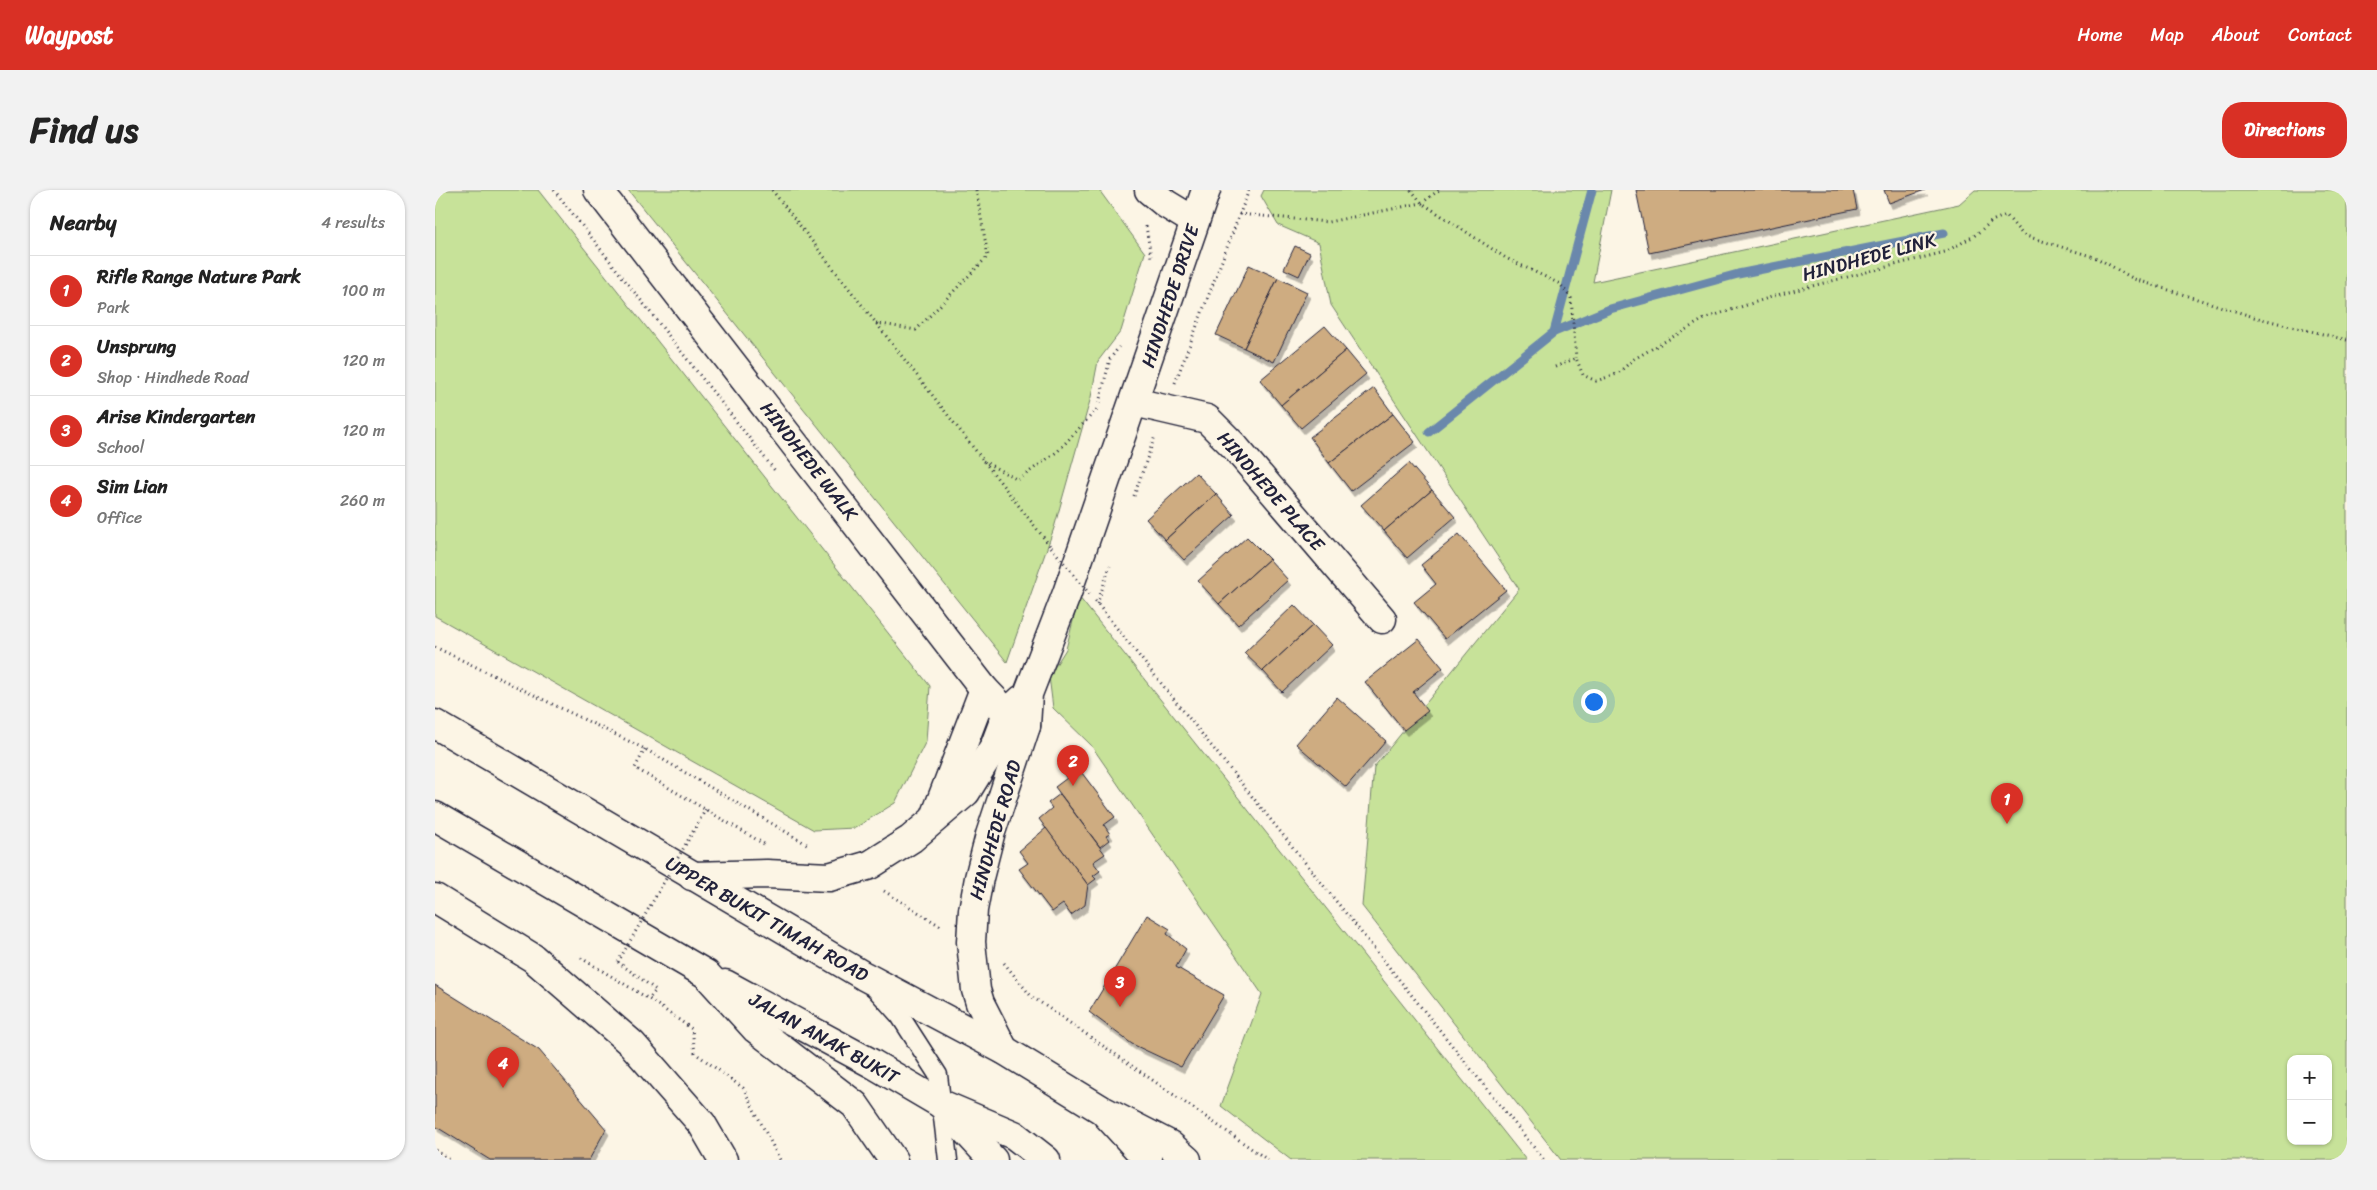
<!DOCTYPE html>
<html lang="en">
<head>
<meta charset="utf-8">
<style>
	body { margin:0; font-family:Sriracha,sans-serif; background:#f2f2f2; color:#222 }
	.controls { position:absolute; right:15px; bottom:15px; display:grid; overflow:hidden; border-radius:10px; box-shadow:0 1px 4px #0004 }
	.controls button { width:45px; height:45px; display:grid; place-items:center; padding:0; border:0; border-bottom:1px solid #e0e0e0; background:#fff; color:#222; font:25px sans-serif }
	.you { position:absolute; left:1158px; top:511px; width:18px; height:18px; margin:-12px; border:4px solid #fff; border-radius:50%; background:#1a73e8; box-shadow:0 0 0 8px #1a73e833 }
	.badge { display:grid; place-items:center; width:32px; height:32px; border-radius:50%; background:#d93025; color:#fff; font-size:16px; font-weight:700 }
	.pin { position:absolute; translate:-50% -41px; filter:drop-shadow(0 1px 2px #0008) }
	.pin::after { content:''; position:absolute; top:26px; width:18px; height:15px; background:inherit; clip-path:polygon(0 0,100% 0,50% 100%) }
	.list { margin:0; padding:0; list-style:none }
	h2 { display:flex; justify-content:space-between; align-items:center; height:65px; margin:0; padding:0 20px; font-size:21px }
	h2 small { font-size:16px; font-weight:400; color:#767676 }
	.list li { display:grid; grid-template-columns:32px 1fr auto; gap:15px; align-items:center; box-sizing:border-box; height:70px; padding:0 20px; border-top:1px solid #e0e0e0 }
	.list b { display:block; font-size:19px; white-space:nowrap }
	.list p { margin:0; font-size:16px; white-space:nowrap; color:#767676 }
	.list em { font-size:16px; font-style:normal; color:#767676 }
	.map { position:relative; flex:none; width:1912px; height:970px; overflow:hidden; border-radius:20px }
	header { display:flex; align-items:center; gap:30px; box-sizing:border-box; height:70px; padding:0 25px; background:#d93025; color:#fff }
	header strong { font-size:24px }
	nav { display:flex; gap:28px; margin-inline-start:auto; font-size:18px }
	.intro { display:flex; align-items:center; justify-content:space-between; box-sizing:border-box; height:120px; padding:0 30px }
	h1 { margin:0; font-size:35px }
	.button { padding:12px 22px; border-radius:20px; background:#d93025; color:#fff; font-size:18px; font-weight:700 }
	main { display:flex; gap:30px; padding:0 30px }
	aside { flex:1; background:#fff; border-radius:20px; box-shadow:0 1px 4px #0004 }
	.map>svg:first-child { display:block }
	.green { fill:#c7e299; stroke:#74826a; fill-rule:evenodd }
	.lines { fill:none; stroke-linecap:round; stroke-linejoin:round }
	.stream { stroke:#6b88ac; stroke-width:9 }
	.building { fill:#ceac81; stroke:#22223b; filter:url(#shadow) }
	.lane-casing { stroke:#22223b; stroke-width:21 }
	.street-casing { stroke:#22223b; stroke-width:31 }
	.primary-casing { stroke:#22223b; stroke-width:31 }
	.highway-casing { stroke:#22223b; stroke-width:31 }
	.path { stroke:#22223b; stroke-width:3; stroke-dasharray:1 4; stroke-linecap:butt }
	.lane { stroke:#fcf5e5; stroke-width:18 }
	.street { stroke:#fcf5e5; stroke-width:28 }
	.primary { stroke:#fcf5e5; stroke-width:28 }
	.highway { stroke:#fcf5e5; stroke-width:28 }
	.path-bridge { stroke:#22223b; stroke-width:3; stroke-dasharray:1 4; stroke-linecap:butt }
	.labels { text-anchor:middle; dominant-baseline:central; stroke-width:4.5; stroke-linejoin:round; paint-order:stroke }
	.street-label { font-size:19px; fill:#22223b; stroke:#fcf5e5 }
</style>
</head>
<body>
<header>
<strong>Waypost</strong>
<nav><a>Home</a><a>Map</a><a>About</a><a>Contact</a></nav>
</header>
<div class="intro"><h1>Find us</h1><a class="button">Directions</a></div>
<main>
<aside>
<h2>Nearby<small>4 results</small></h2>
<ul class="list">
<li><span class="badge">1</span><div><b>Rifle Range Nature Park</b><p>Park</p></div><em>100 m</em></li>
<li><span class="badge">2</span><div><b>Unsprung</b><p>Shop · Hindhede Road</p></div><em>120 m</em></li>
<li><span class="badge">3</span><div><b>Arise Kindergarten</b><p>School</p></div><em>120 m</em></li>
<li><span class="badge">4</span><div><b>Sim Lian</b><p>Office</p></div><em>260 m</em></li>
</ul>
</aside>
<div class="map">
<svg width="1912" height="970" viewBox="0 0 1912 970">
	<defs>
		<filter id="shadow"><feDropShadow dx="3" dy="5.5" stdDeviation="0" flood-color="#0004"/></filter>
	</defs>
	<rect width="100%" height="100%" fill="#fcf5e5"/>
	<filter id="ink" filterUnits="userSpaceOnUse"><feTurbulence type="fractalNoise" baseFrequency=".02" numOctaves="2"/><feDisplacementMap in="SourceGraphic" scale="10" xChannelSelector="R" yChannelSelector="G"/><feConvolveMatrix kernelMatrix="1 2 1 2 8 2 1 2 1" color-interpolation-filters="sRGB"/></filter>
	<g filter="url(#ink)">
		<g class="green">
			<polygon points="0,0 103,0 495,496 491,551 460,613 420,638 379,640 0,426"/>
			<polygon points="193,0 664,0 710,63 686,141 663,171 656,207 619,338 572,472"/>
			<path d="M829,0H1176L1158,92L1524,14L1540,0H1912V970H1126L927,716L939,577L1084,399L896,115L884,53L843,35L826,6ZM1856,869H1893V951H1856Z"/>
			<polygon points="644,407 1091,970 856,970 786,916 827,804 656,555 618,518 614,486 631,459"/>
		</g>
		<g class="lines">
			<g class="stream">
				<polyline points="1119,142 1157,0"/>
				<polyline points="994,242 1119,142 1175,119 1303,84 1509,43"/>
			</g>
		</g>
		<g class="building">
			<polygon points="1201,0 1418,0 1422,19 1214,63"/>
			<polygon points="1449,0 1490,0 1454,13"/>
			<polygon points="860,56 875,63 864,86 849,79"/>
			<polygon points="814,75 843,88 809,158 781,145"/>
			<polygon points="843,88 872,102 839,172 809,158"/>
			<polygon points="890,136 911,160 846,215 825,190"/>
			<polygon points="911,160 931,184 866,238 846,215"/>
			<polygon points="939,198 958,224 894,273 875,247"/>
			<polygon points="958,224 980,252 916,301 894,273"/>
			<polygon points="974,273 997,300 949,341 926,315"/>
			<polygon points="761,283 781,304 730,350 711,329"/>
			<polygon points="997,300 1020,327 972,368 949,341"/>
			<polygon points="781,304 799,325 749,370 730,350"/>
			<polygon points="1024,344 1071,400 1010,449 979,412 1001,394 986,375"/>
			<polygon points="812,347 834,369 784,414 763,391"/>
			<polygon points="834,369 853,390 803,435 784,414"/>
			<polygon points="859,415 878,435 828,481 809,463"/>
			<polygon points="878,435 897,455 847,502 828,481"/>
			<polygon points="984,449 1008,478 978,502 993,521 969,540 930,492"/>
			<polygon points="902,507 951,551 911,597 861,554"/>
			<polygon points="638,571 680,627 669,635 675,644 671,646 674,650 665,657 620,597 632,588 626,580"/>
			<polygon points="625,604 670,664 658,672 665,681 658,686 661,689 653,695 604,629 617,618 613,613"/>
			<polygon points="611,638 653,695 650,715 636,725 628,714 617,722 584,679 593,673 584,661"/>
			<polygon points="712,725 735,739 732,744 751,759 741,777 789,805 746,877 697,854 654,822"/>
			<polygon points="0,795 104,860 171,939 154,970 55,970 0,936"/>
		</g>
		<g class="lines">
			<g class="lane-casing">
				<polyline id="lane" points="439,797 465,826 503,885 513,970"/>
			</g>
			<g class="street-casing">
				<g id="street">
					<polyline points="163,0 549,499 572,523 591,536"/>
					<polyline points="714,0 731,14 759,31"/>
					<polyline points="699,212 772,229 799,256 947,429"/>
					<polyline points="500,627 549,499"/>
					<polyline points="257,686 332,684 394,687 435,675 476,649 531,602 560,555 572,523 586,510"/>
					<polyline points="0,708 98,768 197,854 267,934 288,970"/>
					<polyline points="569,860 545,813 541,800 536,752 538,720 544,688 555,645 591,536 593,504 632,403 771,0"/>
				</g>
			</g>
			<g class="primary-casing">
				<g id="primary">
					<polyline points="506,914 579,945 611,970"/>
					<polyline points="670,923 713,970"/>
				</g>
			</g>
			<g class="highway-casing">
				<g id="highway">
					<polyline points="0,534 429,786 569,860 667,920 735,955 752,970"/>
					<polyline points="0,626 271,784 321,839 420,915 458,970"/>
					<polyline points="290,794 438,874 506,914 558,970"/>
				</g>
			</g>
			<g class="path">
				<polyline points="119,0 341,282"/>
				<polyline points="337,0 616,357"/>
				<polyline points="976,0 987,13 1071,68 1125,94 1136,108 1141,168"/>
				<polyline points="804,24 893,32 987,13 1004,0"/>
				<polyline points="711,36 716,67"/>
				<polyline points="441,133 481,140 553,66 541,0"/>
				<polyline points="1120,177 1141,168 1148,185 1161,191 1182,184 1199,169 1271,128 1346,104 1510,62 1539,46 1557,31 1571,25 1588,45 1662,68 1699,89 1819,127 1912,150"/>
				<polyline points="740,193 814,0"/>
				<polyline points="664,213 675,169 684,157"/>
				<polyline points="548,271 583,290 623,261 663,218"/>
				<polyline points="699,306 720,246"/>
				<polyline points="660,411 1109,970"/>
				<polyline points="662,414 675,376"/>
				<polyline points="0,457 210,559 375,656"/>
				<polyline points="210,559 200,578 329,654"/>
				<polyline points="449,701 507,737"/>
				<polyline points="146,768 214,809 257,839 260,863 308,898 345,970"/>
				<polyline points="183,772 221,800 214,809"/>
				<polyline points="569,773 596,806 833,970"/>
				<polyline points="0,960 14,970"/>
			</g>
			<use href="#lane" class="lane"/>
			<use href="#street" class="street"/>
			<use href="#primary" class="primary"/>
			<use href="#highway" class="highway"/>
			<g class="path-bridge">
				<polyline points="616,357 657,407"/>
				<polyline points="183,772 271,619"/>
			</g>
		</g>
	</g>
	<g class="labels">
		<g class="street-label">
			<text transform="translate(1434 67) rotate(-15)">HINDHEDE LINK</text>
			<text transform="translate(735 106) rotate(-72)">HINDHEDE DRIVE</text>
			<text transform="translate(374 271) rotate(52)">HINDHEDE WALK</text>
			<text transform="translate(836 301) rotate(49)">HINDHEDE PLACE</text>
			<text transform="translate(560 640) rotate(-74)">HINDHEDE ROAD</text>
			<text transform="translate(332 729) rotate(30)">UPPER BUKIT TIMAH ROAD</text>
			<text transform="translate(389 848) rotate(29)">JALAN ANAK BUKIT</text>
		</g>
	</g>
</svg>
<div class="controls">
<button>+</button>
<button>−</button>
</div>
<div class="you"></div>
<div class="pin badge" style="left:1572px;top:634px">1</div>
<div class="pin badge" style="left:638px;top:596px">2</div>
<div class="pin badge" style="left:685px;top:817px">3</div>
<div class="pin badge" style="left:68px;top:898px">4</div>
</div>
</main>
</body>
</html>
